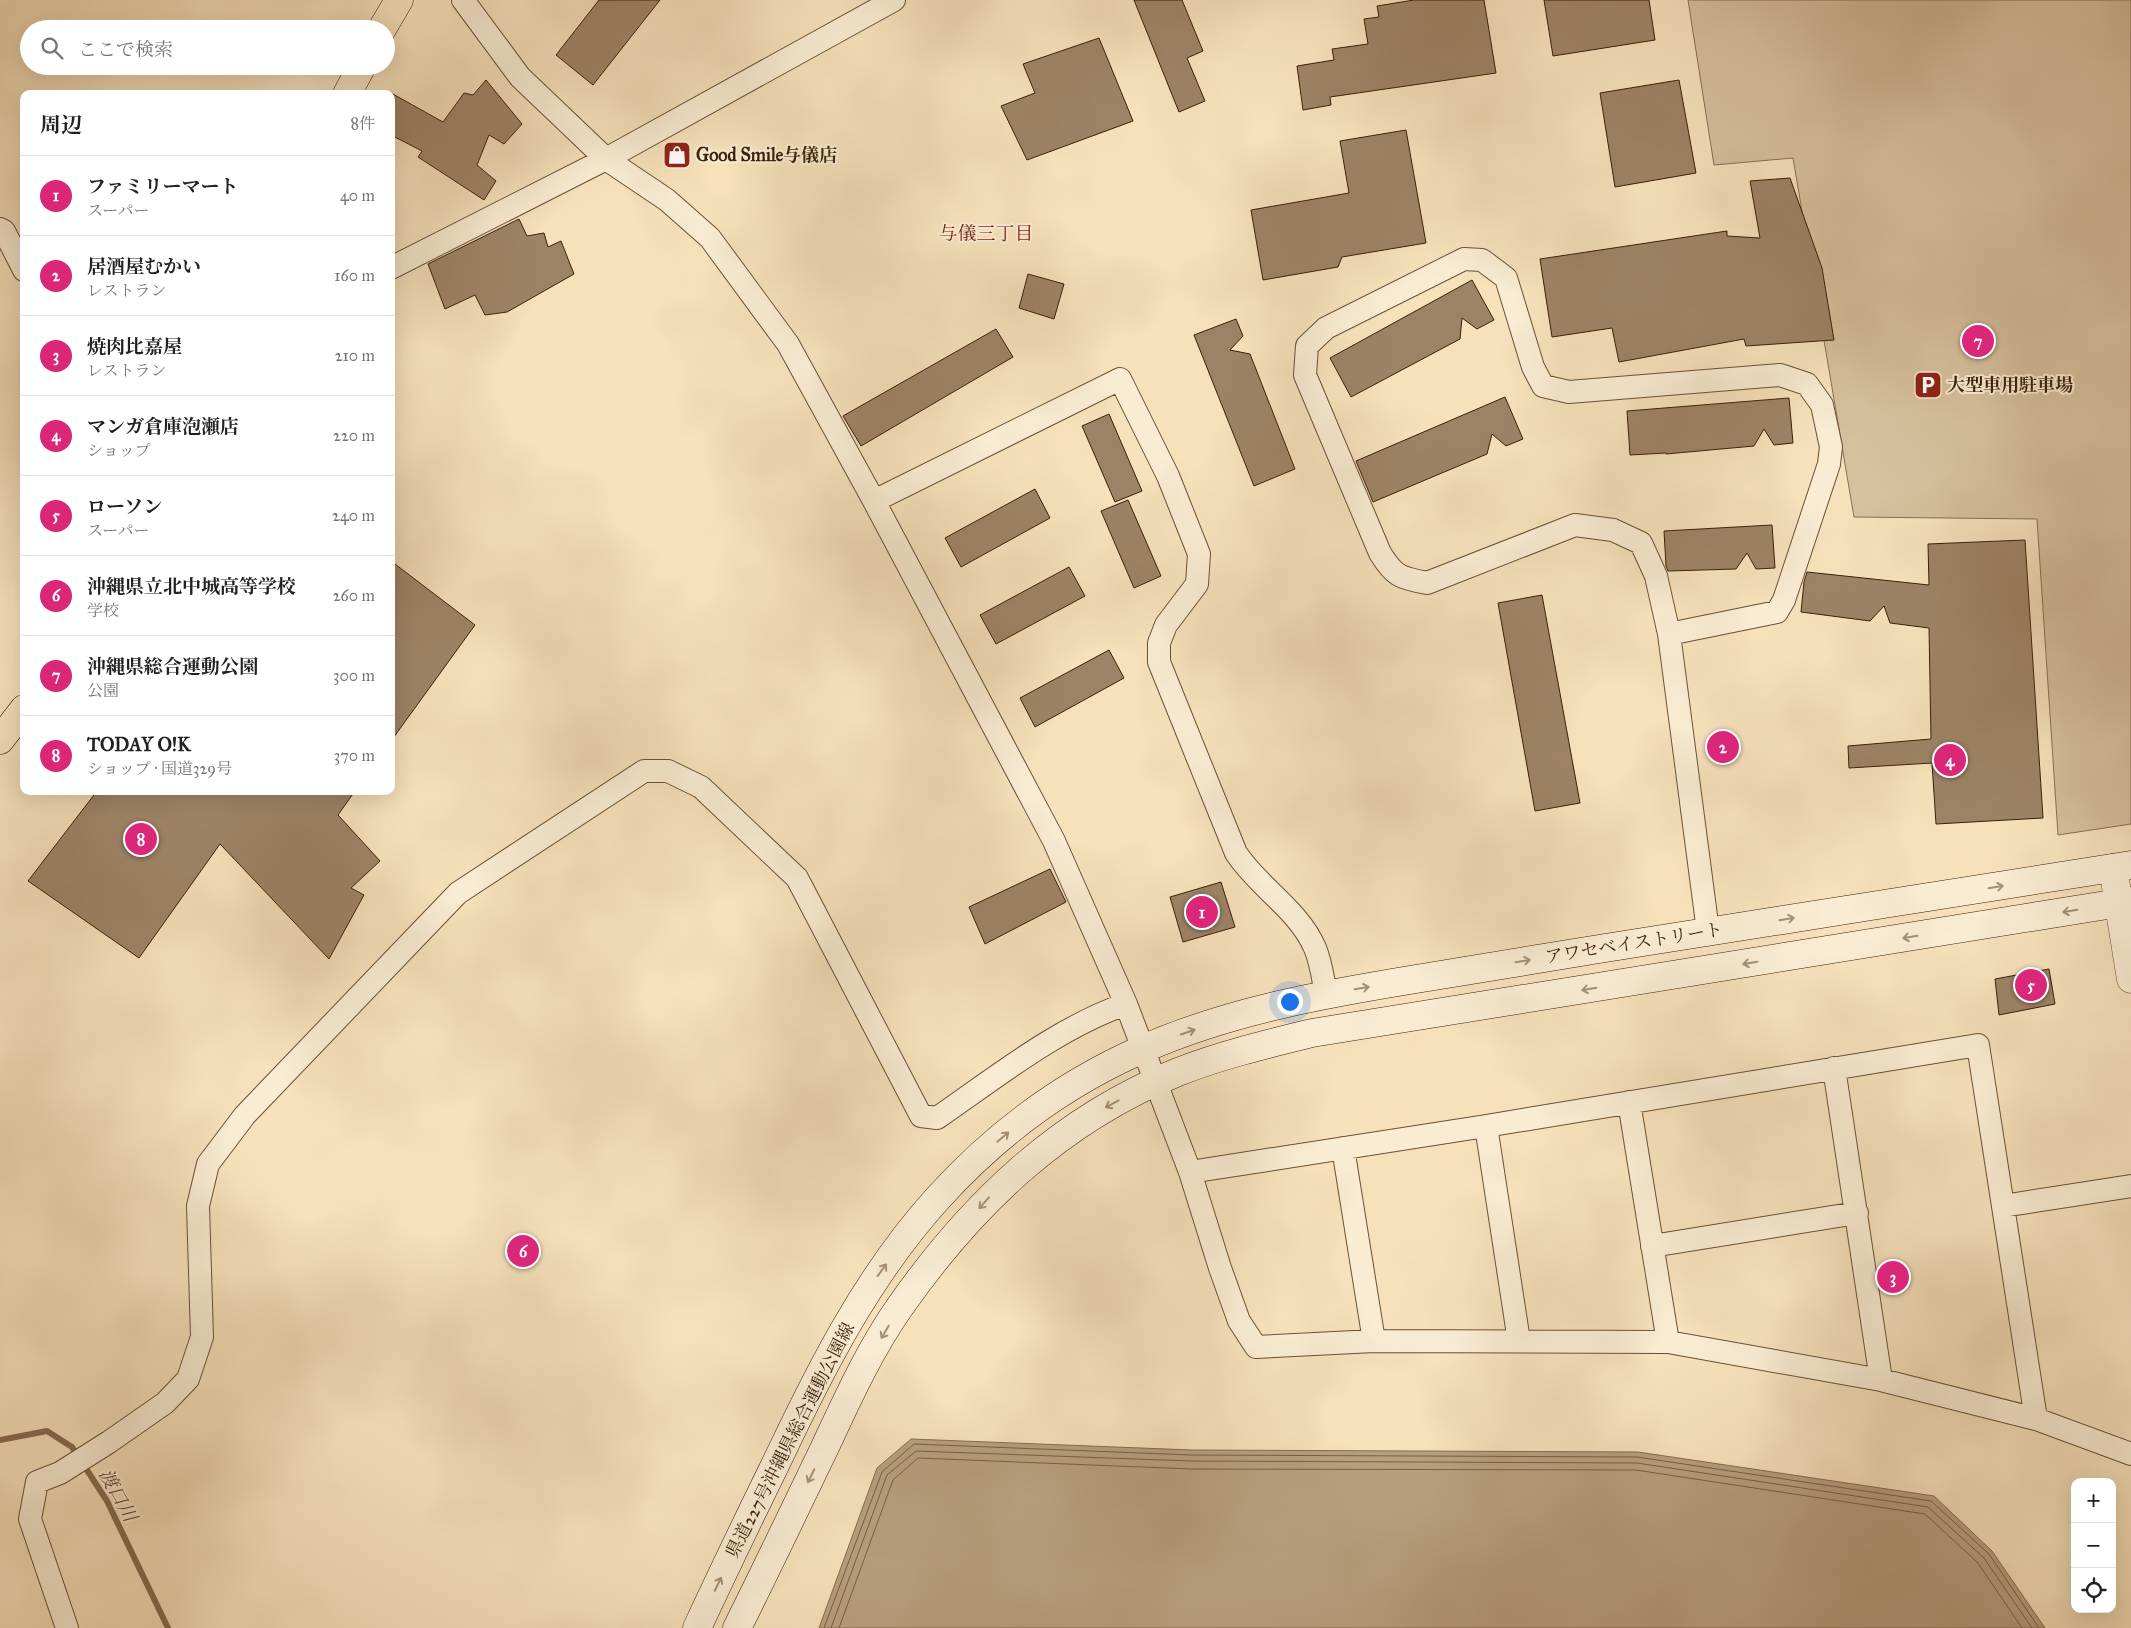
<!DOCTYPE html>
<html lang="ja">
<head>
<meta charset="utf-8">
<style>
  body { margin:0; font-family:"IM FELL Great Primer","Noto Serif JP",serif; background:#f2f2f2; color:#202124 }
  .controls { position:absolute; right:15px; bottom:15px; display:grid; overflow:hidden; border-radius:10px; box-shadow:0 5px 20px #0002 }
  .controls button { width:45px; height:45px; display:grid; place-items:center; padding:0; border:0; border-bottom:1px solid #e0e0e0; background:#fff; color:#202124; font:25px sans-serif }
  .you { position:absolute; left:1289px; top:1001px; width:18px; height:18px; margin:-12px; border:4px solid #fff; border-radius:50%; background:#1a73e8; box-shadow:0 0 0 8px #1a73e833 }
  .badge { display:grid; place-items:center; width:32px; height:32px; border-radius:50%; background:#db2777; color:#fff; font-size:16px; font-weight:700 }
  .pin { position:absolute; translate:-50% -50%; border:2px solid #fff; box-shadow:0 1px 5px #0006 }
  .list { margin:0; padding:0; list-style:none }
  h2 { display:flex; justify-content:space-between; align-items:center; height:65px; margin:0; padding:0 20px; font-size:21px }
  h2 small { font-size:16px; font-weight:400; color:#757577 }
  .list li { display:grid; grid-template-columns:32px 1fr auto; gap:15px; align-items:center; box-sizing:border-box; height:80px; padding:0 20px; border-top:1px solid #e0e0e0 }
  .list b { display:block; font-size:19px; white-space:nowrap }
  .list p { margin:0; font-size:16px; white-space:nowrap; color:#757577 }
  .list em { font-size:16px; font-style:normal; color:#757577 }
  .icon { flex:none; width:28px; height:28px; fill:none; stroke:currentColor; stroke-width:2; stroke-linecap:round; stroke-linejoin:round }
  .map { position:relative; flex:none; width:2131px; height:1628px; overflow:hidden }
  .search { position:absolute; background:#fff; box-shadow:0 5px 20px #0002; left:20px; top:20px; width:375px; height:55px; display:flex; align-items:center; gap:12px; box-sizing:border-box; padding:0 18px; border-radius:28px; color:#757577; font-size:19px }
  .panel { position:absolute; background:#fff; box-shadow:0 5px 20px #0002; left:20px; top:90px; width:375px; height:705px; border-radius:10px }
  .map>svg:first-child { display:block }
  .green { fill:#d6c09d; stroke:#896f53 }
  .water { fill:#b79f7e; stroke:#866b4f }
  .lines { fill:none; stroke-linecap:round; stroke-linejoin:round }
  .shore { stroke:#7a5e44; stroke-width:1 }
  .stream { stroke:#866b4f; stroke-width:6 }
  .building { fill:#9d8366; stroke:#3c1e09 }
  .minor-casing { stroke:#6a4f36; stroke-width:24 }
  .tertiary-casing { stroke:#6a4f36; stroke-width:29 }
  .secondary-casing { stroke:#3c1e09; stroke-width:29 }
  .trunk-casing { stroke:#3c1e09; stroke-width:29 }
  .minor { stroke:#f9ecd3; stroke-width:22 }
  .tertiary { stroke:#f9ecd3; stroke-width:28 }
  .secondary { stroke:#f9ecd3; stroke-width:28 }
  .trunk { stroke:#f6e1bb; stroke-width:28 }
  .oneway { stroke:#a48f78 }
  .labels { text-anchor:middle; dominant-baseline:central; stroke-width:4; stroke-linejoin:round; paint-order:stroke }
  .poi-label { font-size:18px; font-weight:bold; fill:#3c1e09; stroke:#f9ecd3; text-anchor:start }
  .street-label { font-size:18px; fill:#3c1e09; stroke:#f9ecd3 }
  .neighbourhood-label { font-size:19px; fill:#7a1f14; stroke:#f9ecd3 }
  .water-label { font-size:19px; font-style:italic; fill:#674b32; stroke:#f9ecd3 }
</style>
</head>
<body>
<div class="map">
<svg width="2131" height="1628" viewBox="0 0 2131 1628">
  <rect width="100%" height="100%" fill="#f6e1bb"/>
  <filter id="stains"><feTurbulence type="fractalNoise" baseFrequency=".004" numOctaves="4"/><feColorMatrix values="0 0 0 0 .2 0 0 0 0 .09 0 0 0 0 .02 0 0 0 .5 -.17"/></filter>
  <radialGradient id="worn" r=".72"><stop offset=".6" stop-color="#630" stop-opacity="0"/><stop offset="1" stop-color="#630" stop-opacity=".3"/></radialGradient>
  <path class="green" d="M1688,0H2131V824L2058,835L2037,519L1854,517L1793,158L1714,165Z"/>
  <path class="water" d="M911,1439L1192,1450L1638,1452L1934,1496L1992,1551L2045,1628H819L877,1468Z"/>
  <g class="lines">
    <path class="shore" d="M824,1628L882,1472L914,1444L1191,1455L1637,1457L1931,1501L1989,1554L2039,1628
      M831,1628L887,1475L916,1451L1191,1461L1637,1463L1928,1507L1984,1558L2032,1628
      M839,1628L893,1480L918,1458L1191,1469L1636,1470L1925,1514L1978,1563L2022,1628"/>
    <path class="stream" d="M0,1440L47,1431L72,1447L107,1501L168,1628"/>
  </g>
  <path class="building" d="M599,0H660L593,85L556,55Z
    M1134,0H1182L1203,51L1187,58L1205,101L1179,112Z
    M1414,0H1484L1496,73L1330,97L1331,105L1303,110L1297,66L1334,60L1332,49L1368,44L1364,19L1379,17L1377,6Z
    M1544,0H1649L1655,40L1553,56Z
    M1099,38L1133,121L1027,160L1001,106L1035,93L1023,64Z
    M486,80L522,124L504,144L489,135L477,165L496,181L484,200L418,157L422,151L391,135V93L443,122L464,93L473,95Z
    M1679,80L1696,173L1615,187L1600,93Z
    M1406,130L1426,243L1342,257L1338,267L1263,280L1251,210L1349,193L1340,141Z
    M1790,178L1822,268L1834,340L1746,346L1744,339L1619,362L1612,328L1552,337L1540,259L1727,231V236L1760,238L1750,181Z
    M519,219L527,236L544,233L548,247L561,241L574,274L507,312L485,315L475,295L445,309L428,264Z
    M1028,274L1064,284L1054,319L1019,308Z
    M1472,280L1494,320L1477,329L1462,318L1460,339L1351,397L1330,358Z
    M1236,319L1243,336L1230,350L1250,354L1295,469L1254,486L1194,335Z
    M996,329L1013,357L861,446L843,416Z
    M1505,397L1523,439L1506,446L1492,434L1487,454L1373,502L1356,461Z
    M1789,398L1793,443L1774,445L1764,429L1754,446L1666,454V453L1630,455L1627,411Z
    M1109,414L1142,491L1115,502L1082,426Z
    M1035,489L1050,518L961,567L945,538Z
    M1128,500L1161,576L1134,588L1101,511Z
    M1772,525L1775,568L1756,569L1747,553L1736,569L1668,571L1666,566L1664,531Z
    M2025,540L2043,818L1936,824L1932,763L1849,768L1848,746L1931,739L1929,628L1890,623L1884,606L1870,621L1801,612L1804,582L1807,572L1929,585L1928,544Z
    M391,561L475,625L391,741Z
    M1069,567L1085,596L996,644L980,615Z
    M1542,595L1580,803L1535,811L1498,603Z
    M1109,650L1124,678L1035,727L1020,698Z
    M97,791H355L338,815L380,861L351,888L364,895L329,959L220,844L139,958L28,881Z
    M1050,869L1066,902L985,944L969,907Z
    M1221,882L1235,927L1183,942L1170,897Z
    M2049,969L2055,1004L1999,1015L1995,979Z"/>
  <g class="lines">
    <defs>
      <path id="minor" d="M463,0L520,77L606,159L667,200L710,238L788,344L874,501L1054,841L1126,1004L1190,1172L1220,1268L1239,1321L1256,1347L1374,1341L1668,1342L1881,1380L2036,1419L2131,1454
        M0,229L4,231L24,270
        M391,268L606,159L894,0
        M874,501L1120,379L1168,476L1199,554L1197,584L1166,625L1159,643V662L1236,853C1259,888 1298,909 1315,948C1321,962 1323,979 1326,994
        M1669,634L1777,612L1784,600L1829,464L1831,447L1822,405L1807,384L1780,375L1569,392L1543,386L1533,367L1506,278L1482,260L1464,259L1326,328L1307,346L1305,375L1380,553C1394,576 1400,578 1427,583L1575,525L1613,530L1641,543L1656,576L1669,634L1708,931
        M1834,1068L1881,1380
        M1629,1102L1668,1342
        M1486,1126L1519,1341
        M1343,1148L1374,1341
        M1190,1172L1486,1126L1978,1045L2036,1419
        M2003,1206L2131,1186
        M1652,1246L1857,1213
        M67,1628L30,1519L37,1482L60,1473L109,1442L165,1403L188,1379L202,1337L198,1206L208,1164L245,1115L458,893L644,771H668L701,787L797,878L921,1116L937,1118C995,1078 1059,1027 1126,1004"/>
      <path id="tertiary" d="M2113,868L2131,979"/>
      <path id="secondary" d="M697,1628C723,1572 750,1516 777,1461C821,1368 868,1275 938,1198C995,1135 1065,1083 1143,1049C1229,1011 1324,994 1416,979C1477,969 1538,959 1599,949C1776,920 1954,894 2131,865
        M737,1628C767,1568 796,1507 825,1447C847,1400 869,1351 899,1308C971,1205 1059,1120 1178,1072C1221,1055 1267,1044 1312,1033L2131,901"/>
      <path id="trunk" d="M382,29L399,0
        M347,94L362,66
        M0,740L24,709"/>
    </defs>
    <use href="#minor" class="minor-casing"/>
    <use href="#tertiary" class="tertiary-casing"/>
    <use href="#secondary" class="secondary-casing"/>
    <use href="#trunk" class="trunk-casing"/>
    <use href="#minor" class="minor"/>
    <use href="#tertiary" class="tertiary"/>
    <use href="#secondary" class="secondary"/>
    <use href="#trunk" class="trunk"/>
  </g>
  <defs><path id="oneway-shaft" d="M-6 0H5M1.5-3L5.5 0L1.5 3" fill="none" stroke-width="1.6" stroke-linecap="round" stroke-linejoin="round" transform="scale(1.25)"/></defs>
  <g class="oneway">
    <use href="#oneway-shaft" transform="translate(1996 887) rotate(-9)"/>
    <use href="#oneway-shaft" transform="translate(2070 911) rotate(171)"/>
    <use href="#oneway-shaft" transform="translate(1787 919) rotate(-9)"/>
    <use href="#oneway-shaft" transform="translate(1910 937) rotate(171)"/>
    <use href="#oneway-shaft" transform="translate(1523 961) rotate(-9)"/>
    <use href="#oneway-shaft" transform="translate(1750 963) rotate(171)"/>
    <use href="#oneway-shaft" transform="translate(1362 988) rotate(-9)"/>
    <use href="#oneway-shaft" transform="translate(1589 989) rotate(171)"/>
    <use href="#oneway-shaft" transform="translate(1188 1032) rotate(-19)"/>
    <use href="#oneway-shaft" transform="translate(1112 1104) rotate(151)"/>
    <use href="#oneway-shaft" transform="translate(1003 1137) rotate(-40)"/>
    <use href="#oneway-shaft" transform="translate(984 1203) rotate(132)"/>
    <use href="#oneway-shaft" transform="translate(882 1270) rotate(-54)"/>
    <use href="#oneway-shaft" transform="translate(885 1332) rotate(120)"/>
    <use href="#oneway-shaft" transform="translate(811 1476) rotate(116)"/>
    <use href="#oneway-shaft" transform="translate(718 1584) rotate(-64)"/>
  </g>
  <defs>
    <symbol id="shop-square" viewBox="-11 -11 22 22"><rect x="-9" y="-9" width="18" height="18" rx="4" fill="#8f2418" stroke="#f9ecd3"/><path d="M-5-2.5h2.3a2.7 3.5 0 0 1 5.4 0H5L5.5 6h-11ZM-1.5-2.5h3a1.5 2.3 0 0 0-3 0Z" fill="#fff"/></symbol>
    <symbol id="parking-square" viewBox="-11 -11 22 22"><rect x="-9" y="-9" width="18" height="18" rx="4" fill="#8f2418" stroke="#f9ecd3"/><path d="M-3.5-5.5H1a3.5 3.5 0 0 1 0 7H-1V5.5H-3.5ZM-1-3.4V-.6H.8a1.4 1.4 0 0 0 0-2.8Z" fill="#fff"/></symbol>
  </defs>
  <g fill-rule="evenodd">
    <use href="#shop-square" x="661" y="139" width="32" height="32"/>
    <use href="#parking-square" x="1912" y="369" width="32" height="32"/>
  </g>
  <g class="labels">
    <g class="poi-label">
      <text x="696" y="155">Good Smile与儀店</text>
      <text x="1947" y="385">大型車用駐車場</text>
    </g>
    <g class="street-label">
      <text transform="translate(1634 943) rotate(-9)">アワセベイストリート</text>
      <text transform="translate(790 1440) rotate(-63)">県道227号沖縄県総合運動公園線</text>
    </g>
    <g class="neighbourhood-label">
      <text x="986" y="233">与儀三丁目</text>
    </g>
    <g class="water-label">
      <text transform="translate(118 1495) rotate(61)">渡口川</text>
    </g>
  </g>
  <rect width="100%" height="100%" filter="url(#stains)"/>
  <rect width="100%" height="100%" fill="url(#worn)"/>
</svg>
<div class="controls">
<button>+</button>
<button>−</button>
<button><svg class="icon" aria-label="locate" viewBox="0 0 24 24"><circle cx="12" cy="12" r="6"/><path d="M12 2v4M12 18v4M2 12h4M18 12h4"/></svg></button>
</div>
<div class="you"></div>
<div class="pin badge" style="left:1202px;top:912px">1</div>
<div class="pin badge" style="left:1723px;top:747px">2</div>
<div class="pin badge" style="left:1893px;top:1277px">3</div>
<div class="pin badge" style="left:1950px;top:760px">4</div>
<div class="pin badge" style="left:2031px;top:985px">5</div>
<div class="pin badge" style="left:523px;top:1251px">6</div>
<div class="pin badge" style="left:1978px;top:341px">7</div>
<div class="pin badge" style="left:141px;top:839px">8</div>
<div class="search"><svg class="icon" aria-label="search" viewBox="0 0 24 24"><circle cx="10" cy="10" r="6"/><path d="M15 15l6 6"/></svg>ここで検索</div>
<section class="panel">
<h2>周辺<small>8件</small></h2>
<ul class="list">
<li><span class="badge">1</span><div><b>ファミリーマート</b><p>スーパー</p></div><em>40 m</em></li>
<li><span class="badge">2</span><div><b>居酒屋むかい</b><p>レストラン</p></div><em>160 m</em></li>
<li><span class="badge">3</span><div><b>焼肉比嘉屋</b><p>レストラン</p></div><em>210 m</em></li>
<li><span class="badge">4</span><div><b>マンガ倉庫泡瀬店</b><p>ショップ</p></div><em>220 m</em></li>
<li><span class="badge">5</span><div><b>ローソン</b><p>スーパー</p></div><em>240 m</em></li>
<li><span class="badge">6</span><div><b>沖縄県立北中城高等学校</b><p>学校</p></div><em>260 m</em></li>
<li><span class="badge">7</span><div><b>沖縄県総合運動公園</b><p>公園</p></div><em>300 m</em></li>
<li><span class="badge">8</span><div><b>TODAY O!K</b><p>ショップ · 国道329号</p></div><em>370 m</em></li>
</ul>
</section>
</div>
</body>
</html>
